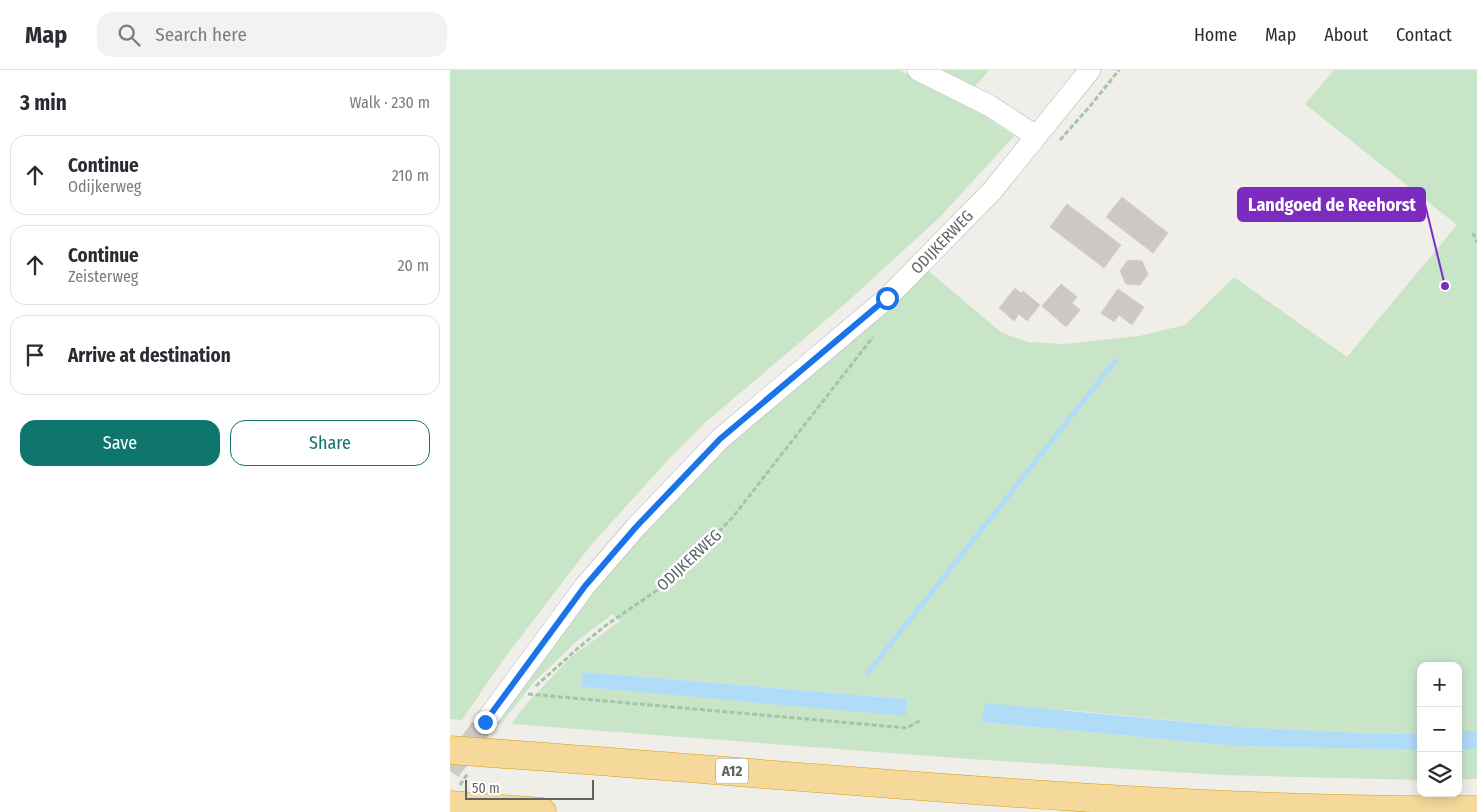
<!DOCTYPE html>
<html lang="en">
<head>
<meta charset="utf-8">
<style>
  body { margin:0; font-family:"Fira Sans Condensed",sans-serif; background:#f2f2f3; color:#2b2b33 }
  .controls { position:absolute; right:15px; bottom:15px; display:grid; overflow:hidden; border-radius:10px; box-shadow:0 2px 12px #0003 }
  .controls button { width:45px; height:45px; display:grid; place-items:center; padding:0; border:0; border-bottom:1px solid #e1e1e2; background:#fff; color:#2b2b33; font:25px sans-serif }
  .scale { position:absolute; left:15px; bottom:12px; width:129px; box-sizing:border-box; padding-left:5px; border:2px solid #5f6367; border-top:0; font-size:14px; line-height:18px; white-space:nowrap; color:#5f6367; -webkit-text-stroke:4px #fff; paint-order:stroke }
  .stop { position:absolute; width:15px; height:15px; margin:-11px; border:4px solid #1a73e8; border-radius:50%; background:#fff }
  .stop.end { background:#1a73e8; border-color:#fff; box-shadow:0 1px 5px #0008 }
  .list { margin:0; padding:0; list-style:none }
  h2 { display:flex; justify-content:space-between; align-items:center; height:65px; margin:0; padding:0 20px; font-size:21px }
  h2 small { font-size:16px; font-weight:400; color:#7c7c81 }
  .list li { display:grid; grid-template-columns:32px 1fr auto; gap:15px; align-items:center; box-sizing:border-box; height:80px; margin:0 10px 10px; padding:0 10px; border:1px solid #e1e1e2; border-radius:15px }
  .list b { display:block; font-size:19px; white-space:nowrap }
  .list p { margin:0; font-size:16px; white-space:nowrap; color:#7c7c81 }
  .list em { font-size:16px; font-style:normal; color:#7c7c81 }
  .actions { display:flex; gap:10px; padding:15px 20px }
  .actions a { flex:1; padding:11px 0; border:1px solid #0f766e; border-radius:15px; text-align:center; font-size:18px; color:#0f766e }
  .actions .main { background:#0f766e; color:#fff }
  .icon { flex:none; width:28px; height:28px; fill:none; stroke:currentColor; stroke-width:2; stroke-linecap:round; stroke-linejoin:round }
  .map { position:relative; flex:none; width:1027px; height:742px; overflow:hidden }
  header { display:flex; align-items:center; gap:30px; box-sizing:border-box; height:70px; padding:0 25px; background:#fff; border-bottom:1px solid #e1e1e2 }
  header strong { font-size:24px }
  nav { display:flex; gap:28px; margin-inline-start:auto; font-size:18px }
  .search { width:350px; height:45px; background:#f2f2f3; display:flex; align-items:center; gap:12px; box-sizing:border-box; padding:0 18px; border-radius:15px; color:#7c7c81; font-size:19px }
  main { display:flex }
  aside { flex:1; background:#fff }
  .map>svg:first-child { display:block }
  .green { fill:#c9e5c7; fill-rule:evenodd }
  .water { fill:#b0dcf8 }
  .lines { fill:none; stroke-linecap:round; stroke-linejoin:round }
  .stream { stroke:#b0dcf8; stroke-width:5 }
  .building { fill:#ccc9c4; stroke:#d4cfc7 }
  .minor-tunnel { stroke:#cccbc8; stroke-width:21; stroke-dasharray:21 11; stroke-linecap:butt }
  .minor-casing { stroke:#b5b8bb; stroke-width:22 }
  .highway-casing { stroke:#e39915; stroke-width:29 }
  .path { stroke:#a0c5a9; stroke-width:3; stroke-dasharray:5 2.5; stroke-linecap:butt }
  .minor { stroke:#fff; stroke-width:21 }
  .highway { stroke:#f4d99b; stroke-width:28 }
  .highway-bridge-casing { stroke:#e39915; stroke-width:29; stroke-linecap:butt }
  .highway-bridge { stroke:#f4d99b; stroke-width:28 }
  .route { stroke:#1a73e8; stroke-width:6 }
  .labels { text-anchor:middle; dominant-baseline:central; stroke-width:5; stroke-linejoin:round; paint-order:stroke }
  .shield { fill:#fff; stroke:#8f9295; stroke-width:1 }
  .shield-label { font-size:15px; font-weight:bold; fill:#5f6367 }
  .street-label { font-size:16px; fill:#5f6367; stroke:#fff }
  .leader { fill:none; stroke:#7b2cbf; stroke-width:2 }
  .callout-dot { fill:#7b2cbf; stroke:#fff; stroke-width:2 }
  .callout { fill:#7b2cbf; stroke:#7b2cbf; stroke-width:2 }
  .callout-label { font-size:18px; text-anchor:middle; font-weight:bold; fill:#fff }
</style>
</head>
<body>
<header>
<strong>Map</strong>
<div class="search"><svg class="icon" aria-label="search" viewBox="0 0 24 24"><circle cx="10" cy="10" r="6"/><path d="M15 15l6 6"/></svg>Search here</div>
<nav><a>Home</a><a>Map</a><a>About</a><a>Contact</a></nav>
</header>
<main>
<aside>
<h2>3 min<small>Walk · 230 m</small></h2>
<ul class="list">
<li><svg class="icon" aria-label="ahead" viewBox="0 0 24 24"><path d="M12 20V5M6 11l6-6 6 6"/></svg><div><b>Continue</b><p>Odijkerweg</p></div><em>210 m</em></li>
<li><svg class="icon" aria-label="ahead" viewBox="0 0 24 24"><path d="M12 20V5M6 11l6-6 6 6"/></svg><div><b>Continue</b><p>Zeisterweg</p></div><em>20 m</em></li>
<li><svg class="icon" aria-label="arrive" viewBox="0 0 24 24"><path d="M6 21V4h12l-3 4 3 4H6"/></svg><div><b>Arrive at destination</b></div></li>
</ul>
<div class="actions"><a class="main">Save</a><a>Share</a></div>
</aside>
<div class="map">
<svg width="1027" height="742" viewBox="0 0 1027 742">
  <rect width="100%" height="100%" fill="#f0eee8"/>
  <path class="green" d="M0,0H449L515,33L564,66L490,147L395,234L257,351L218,390L141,475L53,590L12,650L0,649Z
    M488,0H539L524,18Z
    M884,0H1027V661H1008V596H971V663L932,664L791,657L617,640L531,652L785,676L971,680V710L771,705L519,689L61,654L79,631L121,587L170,551L163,544L127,571L84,612L51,654L45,653L140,523L213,436L299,354L475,198L552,263L578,272L614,274L689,266L735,255L784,207L897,287L1007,155L855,34ZM133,602L457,629L456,645L131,617Z
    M1008,679H1027V709H1008Z"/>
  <path class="water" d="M133,602L457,629L456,646L131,617Z
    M535,633L791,657L932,664L971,663V680L785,676L531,652Z
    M1008,661H1027V679H1008Z"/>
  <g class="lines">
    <path class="stream" d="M417,604L665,291"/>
  </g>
  <path class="building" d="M672,127L718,163L703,183L656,147Z
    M617,134L671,175L654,198L600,157Z
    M678,190L692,191L698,204L690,215L676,214L670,201Z
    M611,214L627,227L622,233L630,240L616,257L592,236Z
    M565,218L571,223L573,221L590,235L577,251L569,244L564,251L549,238Z
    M668,219L694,237L682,255L669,245L664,252L651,243Z"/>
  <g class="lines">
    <path class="minor-tunnel" d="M0,701L35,652"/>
    <defs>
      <path id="minor" d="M468,0L540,36L586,66
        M35,652L135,516L186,457L270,369L437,228L542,121L640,0"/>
      <path id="highway" d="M54,684C378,707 702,742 1027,740
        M0,735L92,742"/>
    </defs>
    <use href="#minor" class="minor-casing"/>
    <use href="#highway" class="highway-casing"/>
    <path class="path" d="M610,70L641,35L669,0
      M1023,163L1027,172
      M86,616L127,579L155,556L219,512L282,448L423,267
      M78,624L457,658L471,650
      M10,715L18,703"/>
    <use href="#minor" class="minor"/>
    <use href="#highway" class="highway"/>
    <defs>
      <path id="highway-bridge" d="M0,680L54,684"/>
    </defs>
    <use href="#highway-bridge" class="highway-bridge-casing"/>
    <use href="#highway-bridge" class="highway-bridge"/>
  </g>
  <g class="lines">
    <path class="route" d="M35,652L135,516L186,457L270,369L437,228"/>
  </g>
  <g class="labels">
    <rect class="shield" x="266" y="688.5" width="32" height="25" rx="4"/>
    <g class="shield-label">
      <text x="282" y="701">A12</text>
    </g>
    <g class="street-label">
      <text transform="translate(492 172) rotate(-46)">ODIJKERWEG</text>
      <text transform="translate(239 490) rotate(-43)">ODIJKERWEG</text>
    </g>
  </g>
  <path class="leader" d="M995 216L975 134"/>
  <circle class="callout-dot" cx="995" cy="216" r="5"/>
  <rect class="callout" x="788" y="118" width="187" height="33" rx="5"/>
  <g class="callout-label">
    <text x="882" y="141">Landgoed de Reehorst</text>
  </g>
</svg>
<div class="controls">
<button>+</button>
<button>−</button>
<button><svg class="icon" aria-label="layers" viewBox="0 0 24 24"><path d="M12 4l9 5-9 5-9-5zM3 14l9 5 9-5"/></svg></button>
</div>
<div class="scale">50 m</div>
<div class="stop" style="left:437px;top:228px"></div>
<div class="stop end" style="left:35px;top:652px"></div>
</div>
</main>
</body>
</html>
